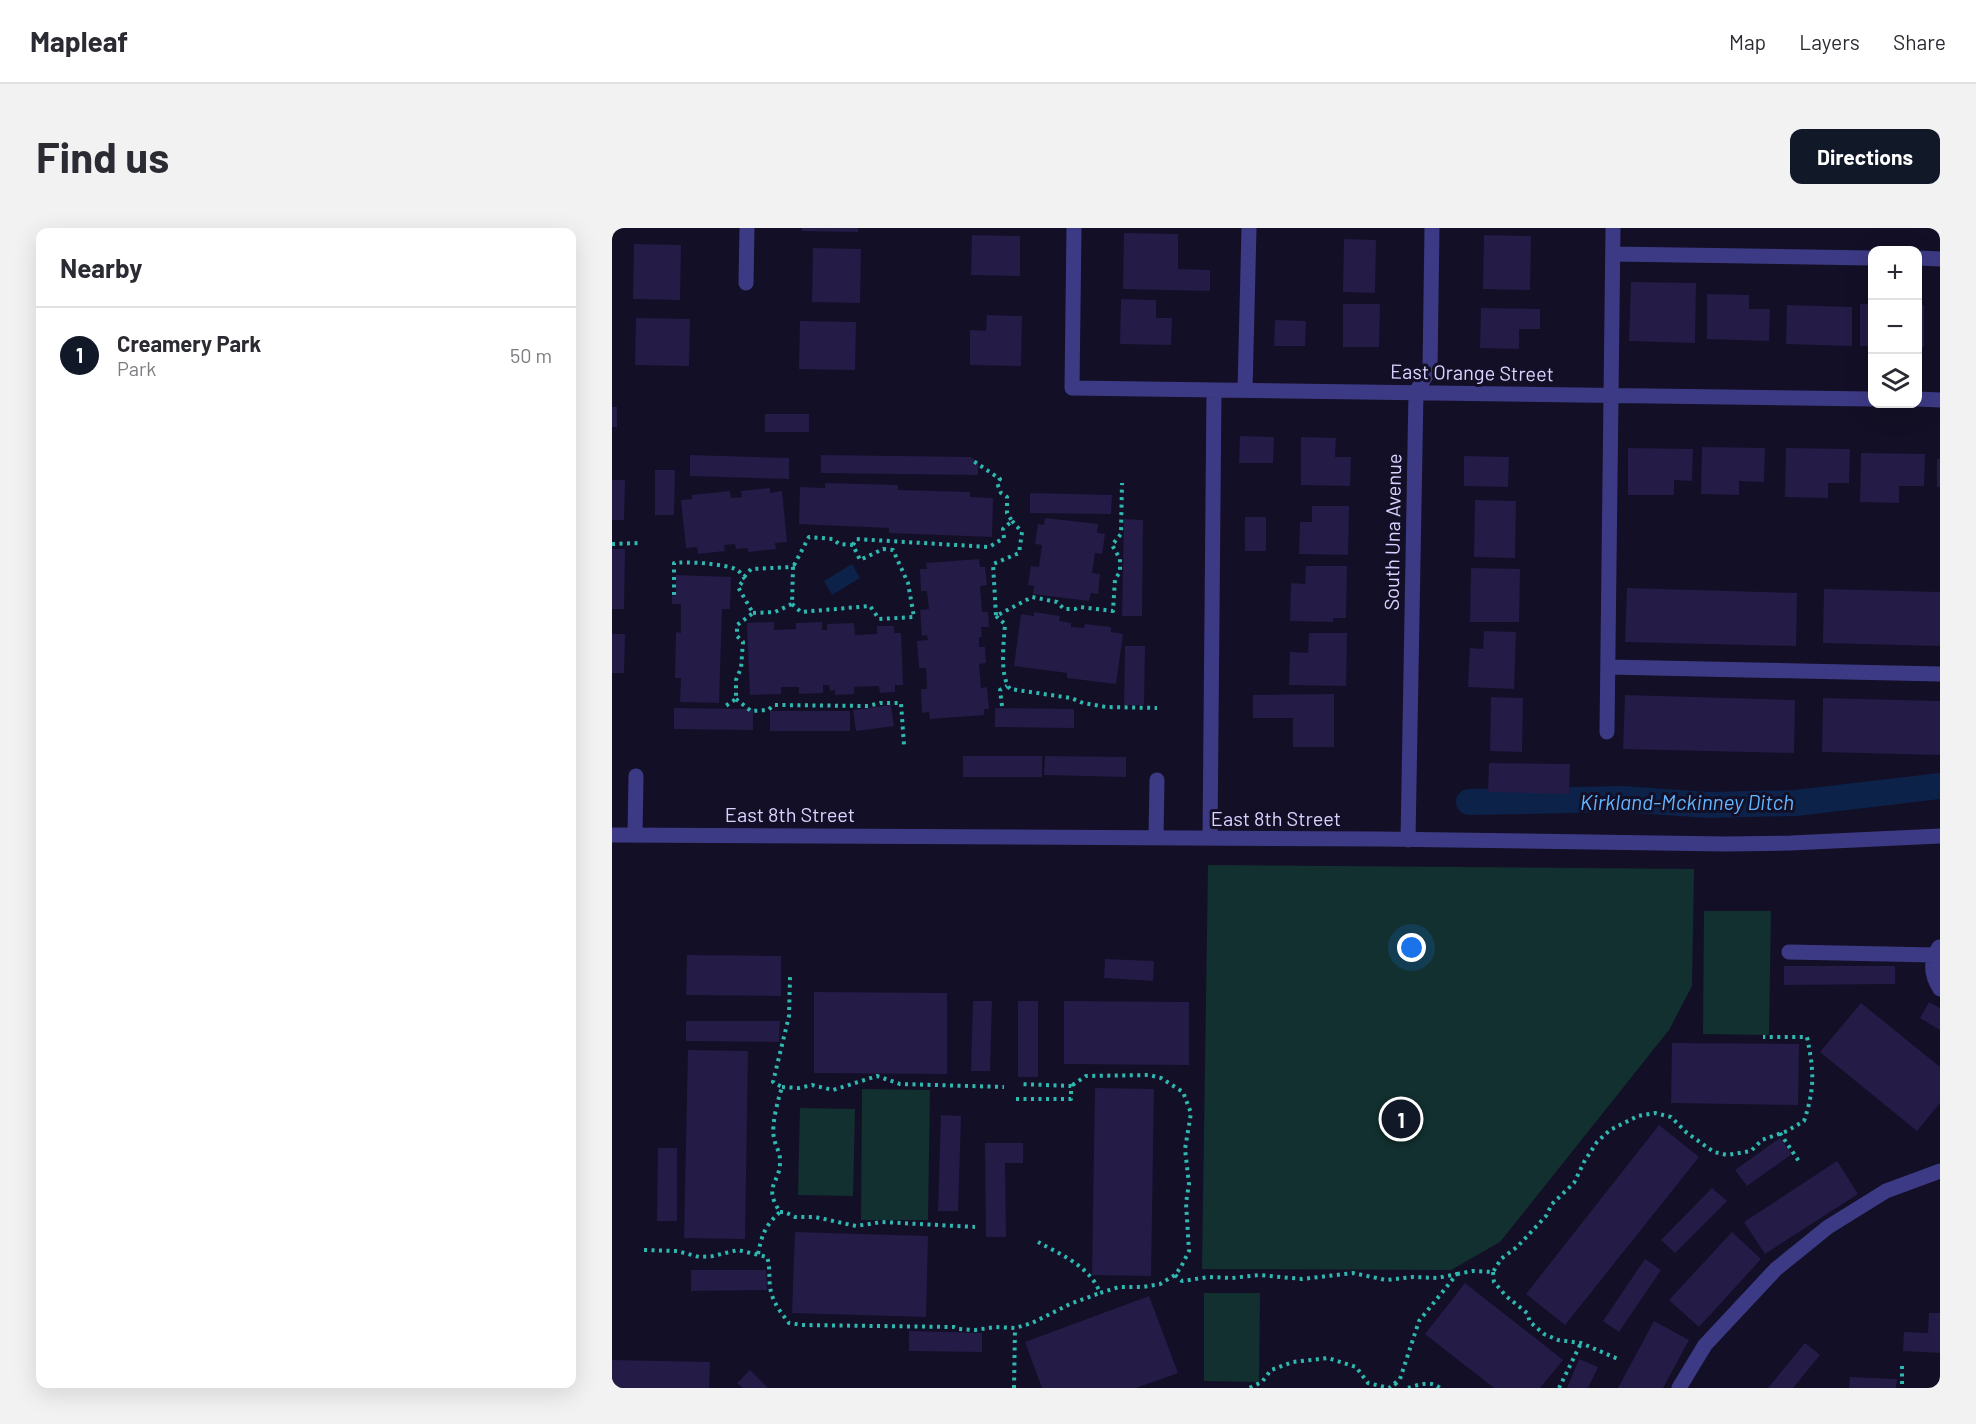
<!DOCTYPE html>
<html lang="en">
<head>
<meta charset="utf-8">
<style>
  body { margin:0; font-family:Barlow,sans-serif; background:#f2f2f3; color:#2b2b33 }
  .controls { position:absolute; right:18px; top:18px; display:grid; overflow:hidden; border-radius:12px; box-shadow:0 6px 24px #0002 }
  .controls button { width:54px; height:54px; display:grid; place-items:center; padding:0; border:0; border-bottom:2px solid #e1e1e2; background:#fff; color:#2b2b33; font:30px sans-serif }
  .you { position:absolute; left:800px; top:720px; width:21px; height:21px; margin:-15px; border:4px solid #fff; border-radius:50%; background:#1a73e8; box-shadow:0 0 0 9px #1a73e833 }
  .badge { display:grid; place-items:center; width:39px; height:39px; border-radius:50%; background:#111827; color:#fff; font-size:20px; font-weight:700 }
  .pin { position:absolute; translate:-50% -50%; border:3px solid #fff; box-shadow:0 2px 6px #0006 }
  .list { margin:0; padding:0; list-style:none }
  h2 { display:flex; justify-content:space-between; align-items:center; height:78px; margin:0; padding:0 24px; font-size:26px }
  h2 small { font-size:20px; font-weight:400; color:#7c7c81 }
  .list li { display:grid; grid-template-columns:39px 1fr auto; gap:18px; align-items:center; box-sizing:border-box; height:96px; padding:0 24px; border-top:2px solid #e1e1e2 }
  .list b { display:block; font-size:22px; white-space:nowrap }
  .list p { margin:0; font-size:20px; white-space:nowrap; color:#7c7c81 }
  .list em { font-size:20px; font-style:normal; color:#7c7c81 }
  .icon { flex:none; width:33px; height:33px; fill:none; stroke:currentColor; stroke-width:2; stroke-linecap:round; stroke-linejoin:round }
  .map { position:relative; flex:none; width:1328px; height:1160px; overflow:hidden; border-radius:12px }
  header { display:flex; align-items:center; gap:36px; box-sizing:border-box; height:84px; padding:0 30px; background:#fff; border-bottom:2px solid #e1e1e2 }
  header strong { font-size:28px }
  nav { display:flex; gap:33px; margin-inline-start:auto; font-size:21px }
  .intro { display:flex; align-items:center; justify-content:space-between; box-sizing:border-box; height:144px; padding:0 36px }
  h1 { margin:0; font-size:42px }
  .button { padding:15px 27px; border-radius:12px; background:#111827; color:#fff; font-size:21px; font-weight:700 }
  main { display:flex; gap:36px; padding:0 36px }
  aside { flex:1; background:#fff; border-radius:12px; box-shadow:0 6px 24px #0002 }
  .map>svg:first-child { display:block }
  .green { fill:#12302f }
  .water { fill:#0c2248 }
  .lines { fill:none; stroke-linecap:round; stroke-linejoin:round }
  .canal { stroke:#0c2248; stroke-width:26 }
  .building { fill:#241b47 }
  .path { stroke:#2fb8b0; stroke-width:4; stroke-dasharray:3 4.5; stroke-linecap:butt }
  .minor { stroke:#3d3a85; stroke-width:15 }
  .labels { text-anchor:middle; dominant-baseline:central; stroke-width:6; stroke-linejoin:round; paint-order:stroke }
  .street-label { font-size:20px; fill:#d9d4ff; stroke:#130f26 }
  .water-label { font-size:21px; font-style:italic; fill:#62b6ff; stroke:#130f26 }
</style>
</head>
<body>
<header>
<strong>Mapleaf</strong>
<nav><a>Map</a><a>Layers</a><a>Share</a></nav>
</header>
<div class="intro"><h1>Find us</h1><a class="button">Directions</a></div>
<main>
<aside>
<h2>Nearby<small></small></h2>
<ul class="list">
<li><span class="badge">1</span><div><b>Creamery Park</b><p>Park</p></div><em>50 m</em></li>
</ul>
</aside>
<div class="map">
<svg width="1328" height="1160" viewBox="0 0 1328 1160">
  <rect width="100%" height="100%" fill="#130f26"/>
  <path class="green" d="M596,637L1082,641L1080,758L1057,802L888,1014L839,1042L590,1041Z
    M1092,683H1159L1157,807L1091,806Z
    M250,861L318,862L316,992H249Z
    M188,880L243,881L241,968L186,967Z
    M592,1065H648L647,1154L592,1153Z"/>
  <path class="water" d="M240,336L248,350L220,367L212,353Z"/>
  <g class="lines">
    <path class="canal" d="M857,574L1011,571L1096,577L1184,575L1328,558"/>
  </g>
  <path class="building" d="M190,0H246V4L190,3Z
    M512,5L566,6V41L598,42V63L511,61Z
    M360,7L408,8V48L359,47Z
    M872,7L919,8L918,62L871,61Z
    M732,11L764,12L763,65L731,64Z
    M22,16L69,17L68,72L21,71Z
    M201,20L249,21L248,75L200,74Z
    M1019,54L1084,55L1083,115L1017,113Z
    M1095,66L1137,67V81H1158L1157,113L1095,111Z
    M509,71L544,72V90H560L559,117L508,116Z
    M731,76H768L767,119H731Z
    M1248,76H1260V118H1248Z
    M1175,77L1240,79V118L1174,116Z
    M1306,77H1312V119H1306Z
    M869,80L928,81V101H907V121L868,120Z
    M375,87L410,88L409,138L358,137V102L374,103Z
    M24,90L78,91L77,138L23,137Z
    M663,92L694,93L693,118H662Z
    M188,93L244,94L243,142L187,141Z
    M0,179H5V199H0Z
    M153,186H197V204H153Z
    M628,208L662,209L661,235H627Z
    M689,209L724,210L723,229H739L738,258L689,257Z
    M1090,219L1153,220L1152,254L1127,253V267L1089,266Z
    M1016,220L1081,221L1080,253L1062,252V267H1016Z
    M1174,220L1238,221L1237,255H1216V270L1173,269Z
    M1249,225L1313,226L1312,258H1287V275L1248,274Z
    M78,227L177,230V251L78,248Z
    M209,227L359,229L366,234V247L209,245Z
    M852,228L897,229L896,259L852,258Z
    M1325,231H1328V259H1325Z
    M43,242H63L62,287H43Z
    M0,252H13L12,292H0Z
    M213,255L286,257V262L358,264V269L381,270L380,309L277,305V300L187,296L188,259L213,260Z
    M158,260V265L170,263L175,314L163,315L164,321L136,324V320L124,321L123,316L112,317L113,323L86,326L85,319L74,320L69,272L80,271V267L118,263L119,270L130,269L129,263Z
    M418,265L500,267L499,286L418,285Z
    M863,272L904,273L903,330L862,329Z
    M700,278H737L736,327L687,326L688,294H700Z
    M633,289H654V323H633Z
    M433,290L486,296L485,305L493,306L490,326L483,325L480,345L488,346L486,366L479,365L477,373L421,366L422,358L416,357L419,338L427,339L430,317L423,316L426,296L432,297Z
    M512,291L531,292L530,388H510Z
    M0,321H13L12,381H0Z
    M367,331L368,339H373L375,357L368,358L370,384H376L377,399H369L370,409H367V419H373L374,435L367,436L369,460L375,459L377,481H372V487L318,491L317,484L310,485L309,461H315L314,440H307L305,413L316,412L315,407L310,408L308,382L317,381L315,363H309L308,341H315L314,335Z
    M694,338H735L734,390H721V394L678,393L679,355L693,356Z
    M859,340L908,341L907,394H858Z
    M64,347L119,349L118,381H110L107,475L68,474L69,450H63L64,404L69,405V376H60V368H64Z
    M1015,360L1185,365L1184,418L1013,414Z
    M1212,361L1328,364V418L1211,415Z
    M422,384L448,388L447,393L459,395V399L472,400L473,396L499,399V404L511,406L504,456L455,450V445L402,438L409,386L422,388Z
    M162,394V402L184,401V395L210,394V402H215V396L242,395L243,407L265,406V398H282V405H289L291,457H283V464L268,465L267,458L242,459V466L223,467V462L218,463L217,457H211V465L187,466V459H169V466L138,467L135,395Z
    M872,403L904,404L902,461L856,459L858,420L871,421Z
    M697,405H735L734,458L677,457L678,424L696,425Z
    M0,406H13L12,445H0Z
    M513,418H533L532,477H512Z
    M722,466V519H681V490H641V467Z
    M1013,467L1183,472L1182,525L1011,521Z
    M879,469L911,470L910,524L878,523Z
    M1211,470L1328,473V527L1210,524Z
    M279,477L282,498L244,503L241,482Z
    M62,480L141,481V502L62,501Z
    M383,480L462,481V500L383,499Z
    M158,483H238V503H158Z
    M351,528H430V549H351Z
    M433,528L514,529V549L432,547Z
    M877,535L958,536L957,566L876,564Z
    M75,727L169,728V768L74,767Z
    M493,731L542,733L541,753L492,750Z
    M1172,738H1283V756L1172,757Z
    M202,764L335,765V846L202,845Z
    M361,773H380L378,843H359Z
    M406,773H426V849H406Z
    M452,773L577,774V837L452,836Z
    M1317,774L1328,780V802L1308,790Z
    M1249,775L1328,839V875L1305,903L1208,824Z
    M74,793H168L167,814L74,813Z
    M1060,815L1187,816L1186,877L1059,875Z
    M76,822L136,823L133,1011L72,1010Z
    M483,860L542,861L539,1048L480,1047Z
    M329,887L349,888L346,983H326Z
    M1047,897L1087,929L953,1097L914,1066Z
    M1168,910L1180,926L1135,958L1123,942Z
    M373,915H411V935H393L394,1009H374Z
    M46,920H65V993H45Z
    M1225,933L1246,966L1153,1026L1132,994Z
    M1100,960L1115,973L1063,1025L1049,1012Z
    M183,1004L316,1008L314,1089L180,1085Z
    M1120,1004L1149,1031L1087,1099L1057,1072Z
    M1033,1031L1049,1042L1007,1104L991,1093Z
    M79,1042H154L155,1062L79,1063Z
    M853,1055L951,1132L928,1160H882L813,1106Z
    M537,1068L566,1145L524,1160H430L413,1114Z
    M1317,1085H1328V1125L1291,1123L1292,1104L1316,1105Z
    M1042,1093L1077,1112L1051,1160H1006Z
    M297,1103L370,1105V1124L297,1123Z
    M1193,1115L1208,1127L1181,1160H1156Z
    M967,1131L986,1139L976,1160H955Z
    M0,1132L98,1134L97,1160H0Z
    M138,1142L156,1160H131L125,1155Z
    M1238,1149L1285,1151L1284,1160H1237Z"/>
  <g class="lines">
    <path class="path" d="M400,293L410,304L407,325L381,336L384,388L420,369L445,374L452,381H463L468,379L501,383L503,351L508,344V331L500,317L509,306L510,255
      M0,316L26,315
      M241,317L244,311L377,319L392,310L391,301L400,293L395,285V269L389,265L385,255L388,251L360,232
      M132,349L139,341L181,339L180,376L163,384L141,385
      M62,367V335C73,333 113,336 123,341C128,343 130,347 133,351L126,359L141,385L125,397V408L131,414L129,440L124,452V471L112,479
      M180,376L189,384L258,378L267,391L302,389L296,355L281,322L271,321L248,332L241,317L227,316L221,311L197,309L181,339
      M384,388L393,396C392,413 387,447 398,461L459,470L471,475L494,479L545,480
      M124,471L139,483L156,482L162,477L256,478L268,475H289L292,517
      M390,478L388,462L395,458
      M170,859L187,860L200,857L221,862L265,848L288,856L392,859
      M404,871H459V858L407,856
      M1168,905L1188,935
      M168,984H173L183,989H203L244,998L270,994L363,999
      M426,1014C448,1026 479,1039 488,1065L507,1059H531L548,1056L563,1047L569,1039L577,1023L574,975L577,956L573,921L579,885L571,864L549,850L537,847L474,848L459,858
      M32,1022L65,1023L87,1029L101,1028L126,1022L155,1029C159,1040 156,1053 159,1064C162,1076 170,1086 177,1095L190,1097L342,1099L347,1101L363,1102L384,1099L403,1100L420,1095L458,1076L488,1065
      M146,1026C150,1006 153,998 168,984C150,956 169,956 168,932C168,924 163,917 162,910C159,897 166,872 170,859L161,854L177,788L178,749
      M881,1044L882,1054L894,1068L915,1085L918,1094L932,1106L946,1112L969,1115L1006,1131
      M845,1046L861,1043L881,1044L889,1031L905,1019L934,988L940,976L962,955L972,934L985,914L998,902L1026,888L1043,885L1059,889L1075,905L1102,924L1115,927L1139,923L1150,912L1175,903L1192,893C1203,860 1202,843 1195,809H1151
      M563,1047L570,1053L597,1049L620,1050L647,1047L690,1051L741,1045L774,1052L801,1049L825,1050L845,1046L807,1093L788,1151L777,1160L756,1155L744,1139L716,1130L681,1134L659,1142L650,1154L637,1160
      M1290,1138V1160
      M783,1155L787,1160
      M402,1160L403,1100
      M796,1160C806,1157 819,1152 828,1160
      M947,1160L969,1115"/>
    <path class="minor" d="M462,0L460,160L1260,171
      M1001,26L1260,30
      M1306,30L1328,31
      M134,55L135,0
      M633,162L637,0
      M1306,171L1328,172
      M996,439L1328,446
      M995,504L1001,0
      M0,607L768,611L1113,616L1179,615L1328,608
      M23,607L24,548
      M544,610L545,552
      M598,610L602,162
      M796,612L804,164L818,141L820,0
      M1327,719C1318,733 1319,747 1328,761
      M1177,724L1323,727
      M1067,1160L1093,1117L1164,1041L1216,999L1274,963L1328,943"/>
  </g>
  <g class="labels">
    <g class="street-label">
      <text transform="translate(860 144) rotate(1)">East Orange Street</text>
      <text transform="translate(780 304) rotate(-89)">South Una Avenue</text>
      <text x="178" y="586">East 8th Street</text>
      <text x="664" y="590">East 8th Street</text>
    </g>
    <g class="water-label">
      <text x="1075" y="573">Kirkland-Mckinney Ditch</text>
    </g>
  </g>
</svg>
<div class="controls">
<button>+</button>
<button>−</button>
<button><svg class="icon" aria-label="layers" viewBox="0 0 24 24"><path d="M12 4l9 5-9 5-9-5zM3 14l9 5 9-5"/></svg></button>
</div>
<div class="you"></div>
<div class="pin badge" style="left:789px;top:891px">1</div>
</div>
</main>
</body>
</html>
